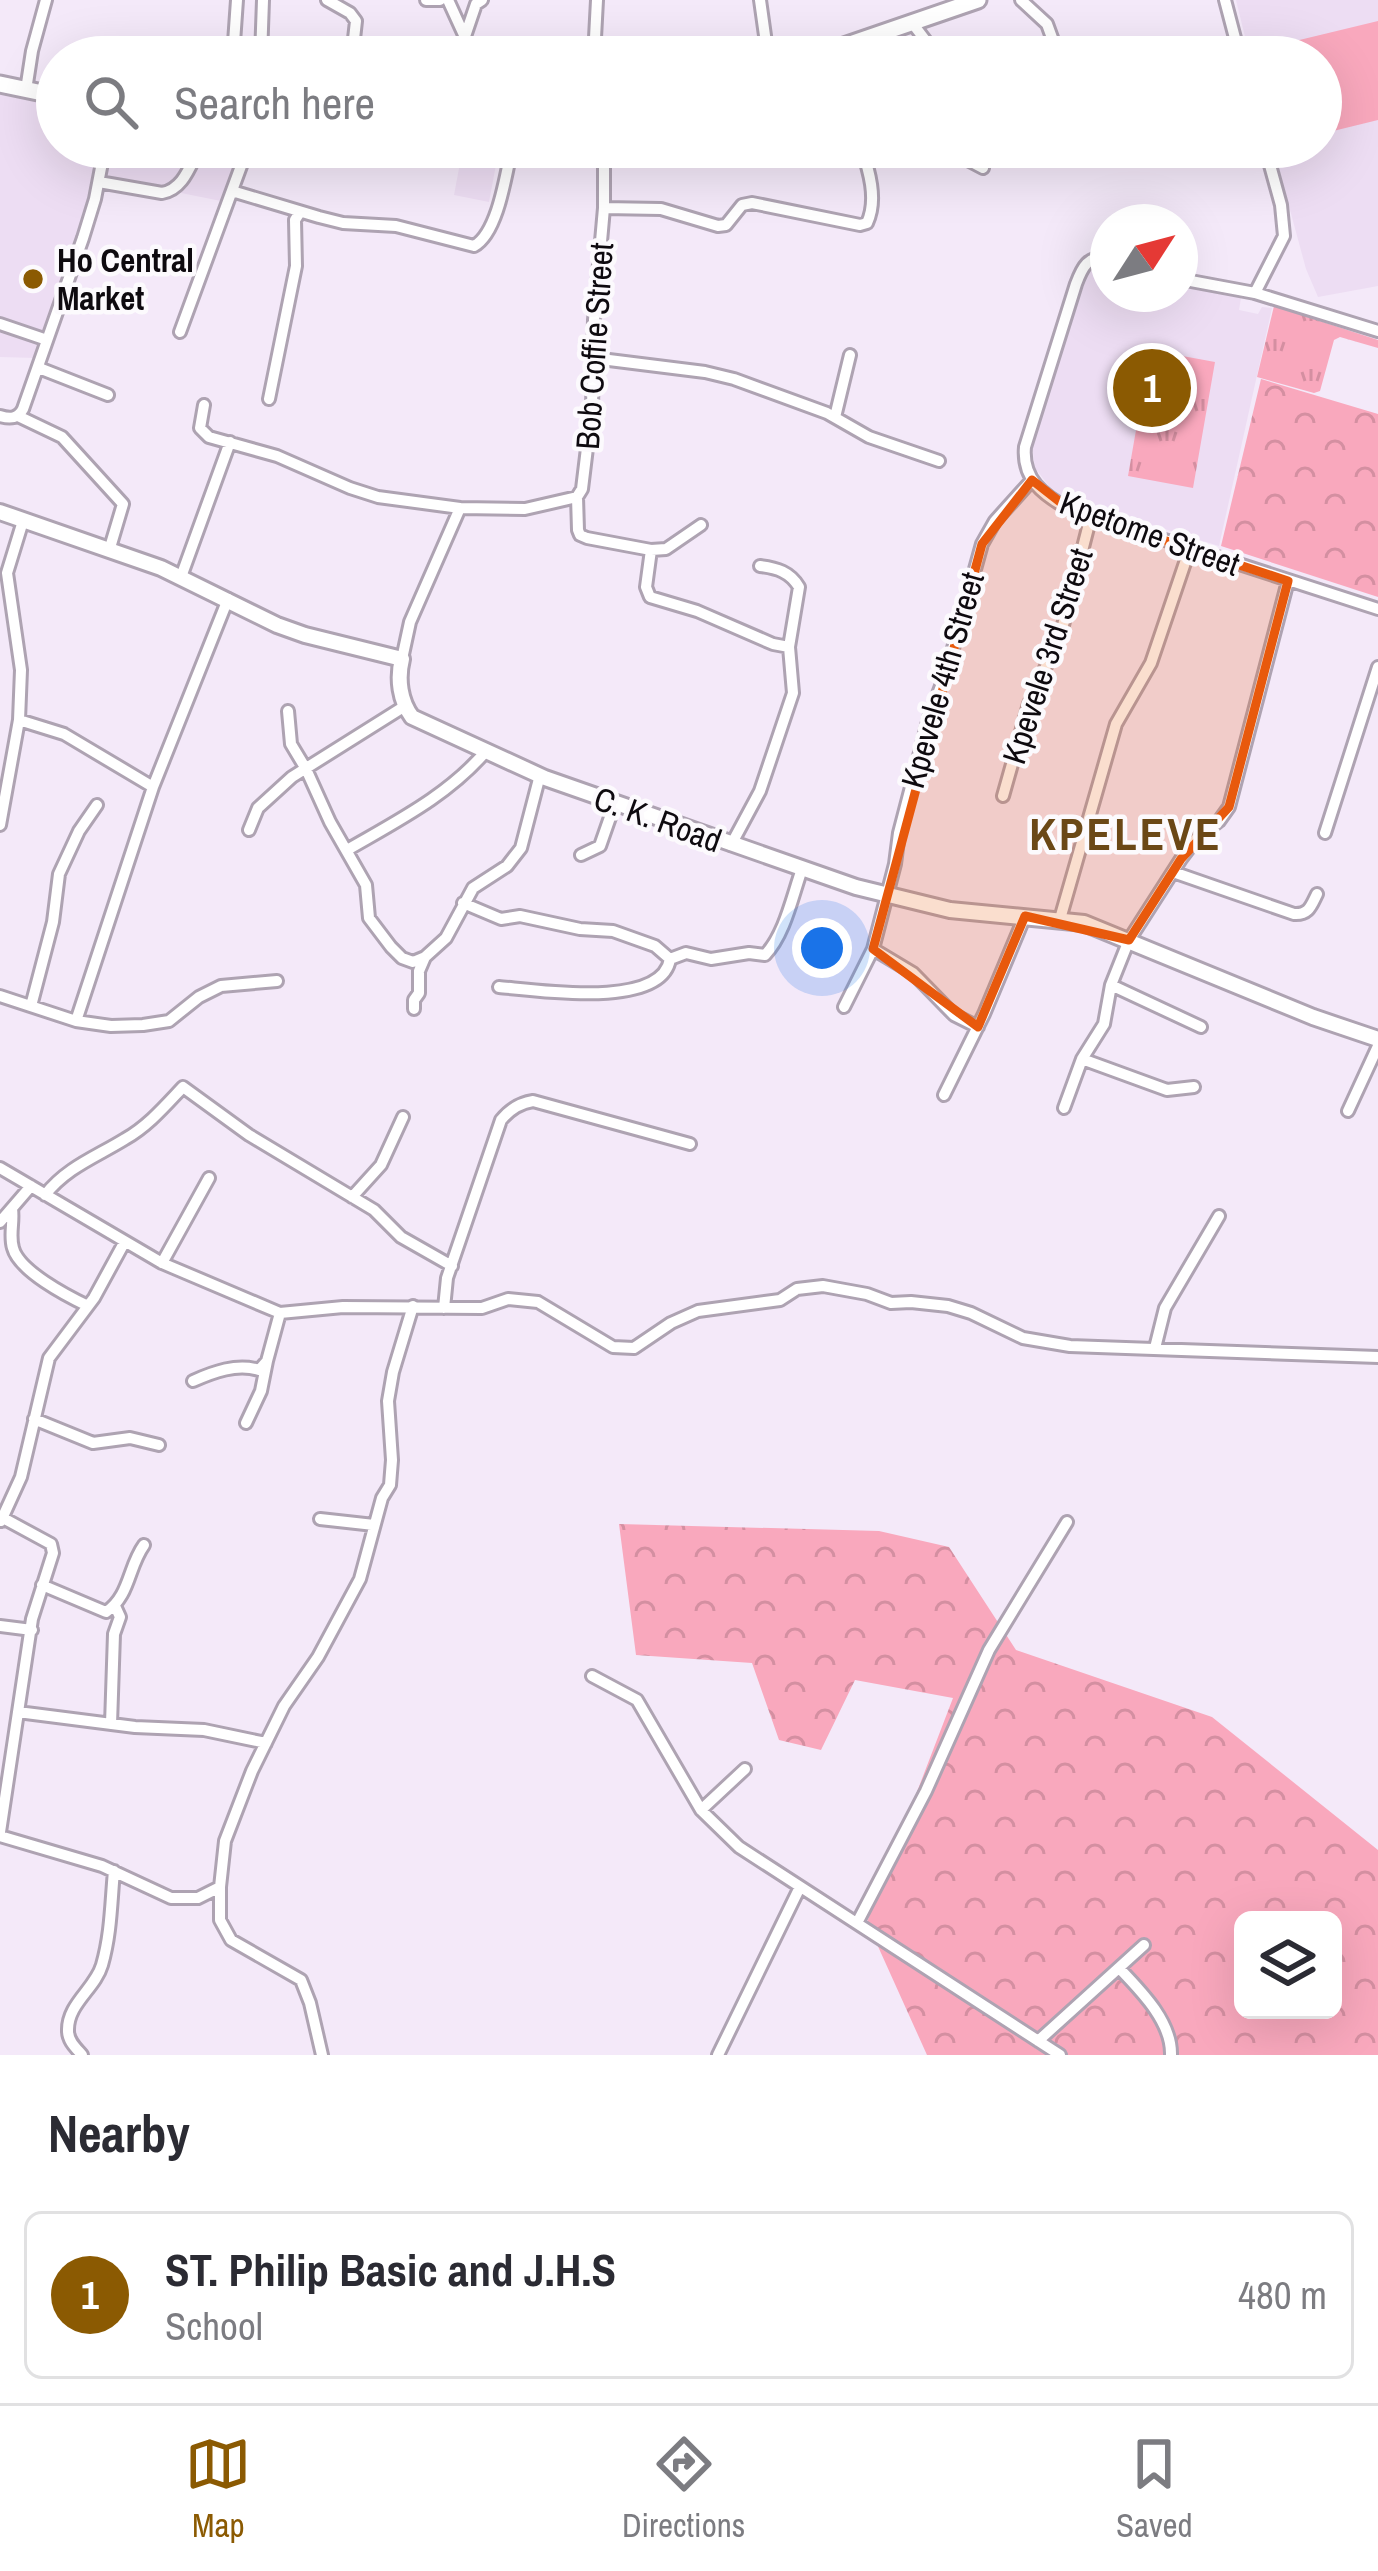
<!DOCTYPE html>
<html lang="en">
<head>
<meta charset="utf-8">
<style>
  body { margin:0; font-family:"Archivo Narrow",sans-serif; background:#f2f2f3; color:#2b2b33 }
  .controls { position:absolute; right:36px; bottom:36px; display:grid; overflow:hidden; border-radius:18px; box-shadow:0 12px 48px #0002 }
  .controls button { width:108px; height:108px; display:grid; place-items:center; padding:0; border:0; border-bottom:3px solid #e1e1e2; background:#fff; color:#2b2b33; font:60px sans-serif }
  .compass { position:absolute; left:1090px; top:204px; width:108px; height:108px; border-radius:50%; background:#fff; box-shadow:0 12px 48px #0002; rotate:54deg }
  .you { position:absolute; left:822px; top:948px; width:42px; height:42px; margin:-30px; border:9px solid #fff; border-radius:50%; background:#1a73e8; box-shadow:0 0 0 18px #1a73e833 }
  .badge { display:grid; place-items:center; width:78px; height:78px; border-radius:50%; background:#8b5a02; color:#fff; font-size:39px; font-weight:700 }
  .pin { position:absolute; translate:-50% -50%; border:6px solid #fff; box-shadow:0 3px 12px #0006 }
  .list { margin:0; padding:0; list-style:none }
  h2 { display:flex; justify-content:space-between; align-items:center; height:156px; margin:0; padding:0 48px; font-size:51px }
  h2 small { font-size:39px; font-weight:400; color:#7c7c81 }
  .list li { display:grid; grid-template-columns:78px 1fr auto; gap:36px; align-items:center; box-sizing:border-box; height:168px; margin:0 24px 24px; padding:0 24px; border:3px solid #e1e1e2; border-radius:18px }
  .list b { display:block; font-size:45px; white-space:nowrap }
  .list p { margin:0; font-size:39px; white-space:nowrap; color:#7c7c81 }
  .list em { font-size:39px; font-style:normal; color:#7c7c81 }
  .icon { flex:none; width:66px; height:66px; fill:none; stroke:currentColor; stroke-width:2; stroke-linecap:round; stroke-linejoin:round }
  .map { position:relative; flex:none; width:1378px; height:2055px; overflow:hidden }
  .search { position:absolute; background:#fff; box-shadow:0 12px 48px #0002; left:36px; right:36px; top:36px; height:132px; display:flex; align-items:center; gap:30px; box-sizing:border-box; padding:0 42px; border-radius:66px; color:#7c7c81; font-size:45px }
  .sheet { height:348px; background:#fff }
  nav { display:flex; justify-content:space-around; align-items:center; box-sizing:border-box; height:168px; border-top:3px solid #e1e1e2; background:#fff; font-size:33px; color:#7c7c81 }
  nav a { display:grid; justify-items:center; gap:6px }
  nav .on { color:#8b5a02 }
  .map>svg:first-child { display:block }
  .built { fill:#edddf3 }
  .grass { fill:url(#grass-tufts) }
  .forest { fill:url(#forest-crowns); fill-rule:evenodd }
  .pitch { fill:#f9a8bd }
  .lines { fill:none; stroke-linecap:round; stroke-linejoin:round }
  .minor-casing { stroke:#aea3b2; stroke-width:16 }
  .tertiary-casing { stroke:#aea3b2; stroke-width:20 }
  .secondary-casing { stroke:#aea3b2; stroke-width:21 }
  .minor { stroke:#fff; stroke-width:10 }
  .tertiary { stroke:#fff; stroke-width:14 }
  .secondary { stroke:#fff; stroke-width:15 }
  .marked { fill:#e8590c; fill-opacity:0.2; stroke:#e8590c; stroke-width:9; stroke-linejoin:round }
  .poi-dot { fill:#8b5a02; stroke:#fcfafd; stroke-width:4.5 }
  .labels { text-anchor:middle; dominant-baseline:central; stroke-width:9; stroke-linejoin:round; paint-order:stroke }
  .poi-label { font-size:33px; font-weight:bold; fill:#0e0a0f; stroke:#fcfafd; text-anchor:start }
  .street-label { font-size:33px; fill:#0e0a0f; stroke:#fcfafd }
  .district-label { font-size:45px; font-weight:bold; letter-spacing:3px; fill:#6b4816; stroke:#fcfafd }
</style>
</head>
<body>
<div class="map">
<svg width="1378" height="2055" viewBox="0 0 1378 2055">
  <defs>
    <pattern id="grass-tufts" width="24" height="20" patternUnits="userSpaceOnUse" patternTransform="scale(3)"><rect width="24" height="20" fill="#f9a8bd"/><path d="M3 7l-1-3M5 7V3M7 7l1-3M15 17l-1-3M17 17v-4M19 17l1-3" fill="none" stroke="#d48fa1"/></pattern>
    <pattern id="forest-crowns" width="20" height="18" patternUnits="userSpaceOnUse" patternTransform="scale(3)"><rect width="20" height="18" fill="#f9a8bd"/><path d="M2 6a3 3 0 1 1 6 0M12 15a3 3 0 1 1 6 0" fill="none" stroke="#d48fa1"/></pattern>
  </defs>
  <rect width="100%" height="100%" fill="#f4e9f9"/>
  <path class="built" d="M1236,0H1378V286L1318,297L1306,269L1273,147H1321V57H1250Z
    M0,88L57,102V147H241L221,201L161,189L105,185L35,358L0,357Z
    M463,147L499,149L489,202L454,195Z
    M1098,265H1108V294H1180V283L1241,298L1239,310L1258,314L1262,307L1272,308L1219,546L1065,498L1049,486L1035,468L1032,446L1067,329L1089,273Z"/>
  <path class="grass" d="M1274,306L1378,340V348L1340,337L1334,340L1320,391L1314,393L1257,377Z
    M1150,350L1215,362L1193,488L1128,476Z"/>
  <path class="forest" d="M1261,379L1378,414V597L1221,546Z
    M619,1524L879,1531L949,1547L1016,1650L1212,1717L1378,1850V2055H927L867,1922L953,1698L855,1680L821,1750L779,1740L752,1663L636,1655ZM1243,1920H1333V2010H1243Z"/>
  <path class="pitch" d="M1378,21V120L1321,134V57H1291L1287,43Z"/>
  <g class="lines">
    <defs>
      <path id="minor" d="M327,0L350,13L356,21L352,57
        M426,0H440
        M448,0L464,35
        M760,0L768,57
        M1021,0L1047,24L1059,57
        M1225,0L1240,57
        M913,24L938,57
        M233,57L237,0
        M261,57L263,0
        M458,57L476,4L482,0
        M594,57L597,0
        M26,90L32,51L46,0
        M957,147L964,158L983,168
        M1160,152L1179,147
        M99,182L162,193C184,189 190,165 200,147
        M232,191L319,217L343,223L396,226L474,246C498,233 506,174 512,147
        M604,208L661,209L718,226L726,225L742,205L752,203L860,225L867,223C878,200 869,170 861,147
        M1108,259C1088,254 1082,268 1076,284L1025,447C1022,479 1043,495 1069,509L1378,609
        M1180,279L1255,293L1378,331
        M1255,293L1284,236L1281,205L1265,147
        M0,324L47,340
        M180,332L248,147
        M593,358L705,372L734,379L827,413L869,437L939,461
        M39,368L108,395
        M269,399L296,266L295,220L300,212
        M204,405L200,428L209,437L277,456L350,488L378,497L460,508
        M0,416C10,419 18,419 23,409L83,238L95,199L105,147
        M18,416L62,437L123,504L109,551
        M835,417L850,355
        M577,497L578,530L580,535L587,538L651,550L666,549L701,525
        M651,550L646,587L650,597L697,611L773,644L789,647
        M181,577L230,442
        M402,659L410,622L460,508L525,509L577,497L582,489L592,407L594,320L604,208V147
        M288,711L291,744L306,769L330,822L366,885L369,918L391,947L402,958L413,962L425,957
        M19,720L64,734L153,787
        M1003,796L1029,704L1061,633L1091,516
        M0,825L19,720L21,670L7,573L23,521
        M249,830L258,808L292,777L405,706
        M1325,833L1378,667
        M731,845L760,791L793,693L789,647L799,587C790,572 777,568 760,566
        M347,850C397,821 449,795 487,750
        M581,855L600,846L615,803
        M1173,872L1294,914C1309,915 1311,906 1317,894
        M463,903L501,919L520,916L580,929L613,931L655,946L670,959L686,953L711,959L749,953L765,955C785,934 792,897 802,869
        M1060,919L1116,724L1151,663L1190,548
        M1111,985L1201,1027
        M499,987C535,990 662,1010 670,959
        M0,996L76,1021L111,1026L143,1025L169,1021L199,997L221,986L277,981
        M31,1006L53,922L59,874L79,831L97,805
        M844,1007L873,949
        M414,1009V1000L419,993V971L425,957L446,938L473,888L507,866L521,848L540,775
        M76,1021L153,787L228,599
        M978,1027L954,1015L913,973L873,949L895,864L899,833L929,718L947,670L982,544L995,521L1032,480
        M1082,1059L1167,1090L1194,1087
        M944,1095L984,1014L1025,916
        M1064,1108L1082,1059L1104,1024L1111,985L1129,940L1181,859L1196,839L1219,821L1229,807L1288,581
        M1348,1111L1378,1046
        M0,1168L162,1263L280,1313L343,1307L482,1308L508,1299L538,1302L613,1347L634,1348L671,1323L698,1311L780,1300L797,1289L823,1286L867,1294L891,1303L911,1302L948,1306L971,1313L1023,1338L1070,1346L1378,1357
        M45,1195C67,1167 96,1157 125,1139C148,1126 165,1106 183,1087L249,1135L374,1210L401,1237L452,1266
        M352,1197L381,1165L403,1117
        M12,1209C14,1222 9,1235 13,1248C19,1271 67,1296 88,1306
        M0,1222L31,1186
        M162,1263L209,1178
        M444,1308L447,1278L501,1120C510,1109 520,1103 533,1101L690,1144
        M1155,1348L1165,1308L1219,1216
        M193,1381C213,1372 237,1363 259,1370L267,1361L280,1313
        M34,1419L93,1443L130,1438L159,1445
        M246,1423L261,1391L267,1361
        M320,1519L374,1525
        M1,1521L21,1477L49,1358L94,1298L124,1243
        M42,1585L106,1612C130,1596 128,1567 144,1545
        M0,1626L32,1630
        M592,1676L637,1700L701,1810L739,1847L1060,2055
        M18,1712L135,1727L204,1730L266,1743
        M111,1724L114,1634L120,1617L115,1606
        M701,1810L745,1769
        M0,1832L32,1619L53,1553L51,1544L3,1518
        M0,1836L102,1866L171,1898H198L220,1887
        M857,1923L926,1791L989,1650L1067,1522
        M1119,1968C1141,1991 1172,2022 1171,2055
        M1038,2041L1144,1945
        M82,2055C76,2048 68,2041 68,2031C67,2004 95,1989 102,1965C111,1934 111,1903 114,1871
        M322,2055L310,2003L301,1980L231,1940L220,1920V1887L225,1841L252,1771L284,1706L318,1657L360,1579L382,1498L390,1485L392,1460L388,1401L393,1372L413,1306
        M718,2055L800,1887"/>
      <path id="tertiary" d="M0,512L161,568L277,625L305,635L402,659C397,679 400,701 412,717L545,778L856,887L950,910L1084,923L1313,1017L1378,1039"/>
      <path id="secondary" d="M812,57L978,0
        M0,84L57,96"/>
    </defs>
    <use href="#minor" class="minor-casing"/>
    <use href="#tertiary" class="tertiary-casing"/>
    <use href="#secondary" class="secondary-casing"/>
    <use href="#minor" class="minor"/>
    <use href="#tertiary" class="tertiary"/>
    <use href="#secondary" class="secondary"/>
  </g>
  <path class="marked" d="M1032,480L1069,509L1288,581L1229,807L1181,859L1129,940L1025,916L978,1027L873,949L982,544Z"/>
  <circle class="poi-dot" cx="33" cy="279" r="12"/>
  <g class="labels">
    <g class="poi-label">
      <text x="57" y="260">Ho Central<tspan x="57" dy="38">Market</tspan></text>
    </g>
    <g class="street-label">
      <text transform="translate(594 346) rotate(-86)">Bob Coffie Street</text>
      <text transform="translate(1150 533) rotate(20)">Kpetome Street</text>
      <text transform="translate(1047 656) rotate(-72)">Kpevele 3rd Street</text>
      <text transform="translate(942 680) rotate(-74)">Kpevele 4th Street</text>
      <text transform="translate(658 819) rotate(20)">C. K. Road</text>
    </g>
    <g class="district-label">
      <text x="1126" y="833">KPELEVE</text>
    </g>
  </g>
</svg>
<div class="controls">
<button><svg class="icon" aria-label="layers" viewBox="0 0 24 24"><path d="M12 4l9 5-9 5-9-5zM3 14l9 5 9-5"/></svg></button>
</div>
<svg class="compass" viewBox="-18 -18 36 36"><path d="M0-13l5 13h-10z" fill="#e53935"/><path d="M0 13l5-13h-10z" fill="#7c7c81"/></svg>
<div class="you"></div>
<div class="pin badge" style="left:1152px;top:388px">1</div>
<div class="search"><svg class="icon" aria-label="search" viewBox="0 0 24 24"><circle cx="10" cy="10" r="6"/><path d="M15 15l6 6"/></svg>Search here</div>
</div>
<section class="sheet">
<h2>Nearby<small></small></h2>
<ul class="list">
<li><span class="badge">1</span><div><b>ST. Philip Basic and J.H.S</b><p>School</p></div><em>480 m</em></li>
</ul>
</section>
<nav>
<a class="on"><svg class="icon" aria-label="map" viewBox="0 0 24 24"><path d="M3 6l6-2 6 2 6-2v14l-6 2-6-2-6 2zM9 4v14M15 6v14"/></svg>Map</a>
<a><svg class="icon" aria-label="directions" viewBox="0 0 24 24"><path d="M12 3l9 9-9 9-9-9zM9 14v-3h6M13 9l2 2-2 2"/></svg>Directions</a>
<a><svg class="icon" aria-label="saved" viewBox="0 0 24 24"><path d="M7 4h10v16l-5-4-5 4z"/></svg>Saved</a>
</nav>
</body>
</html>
